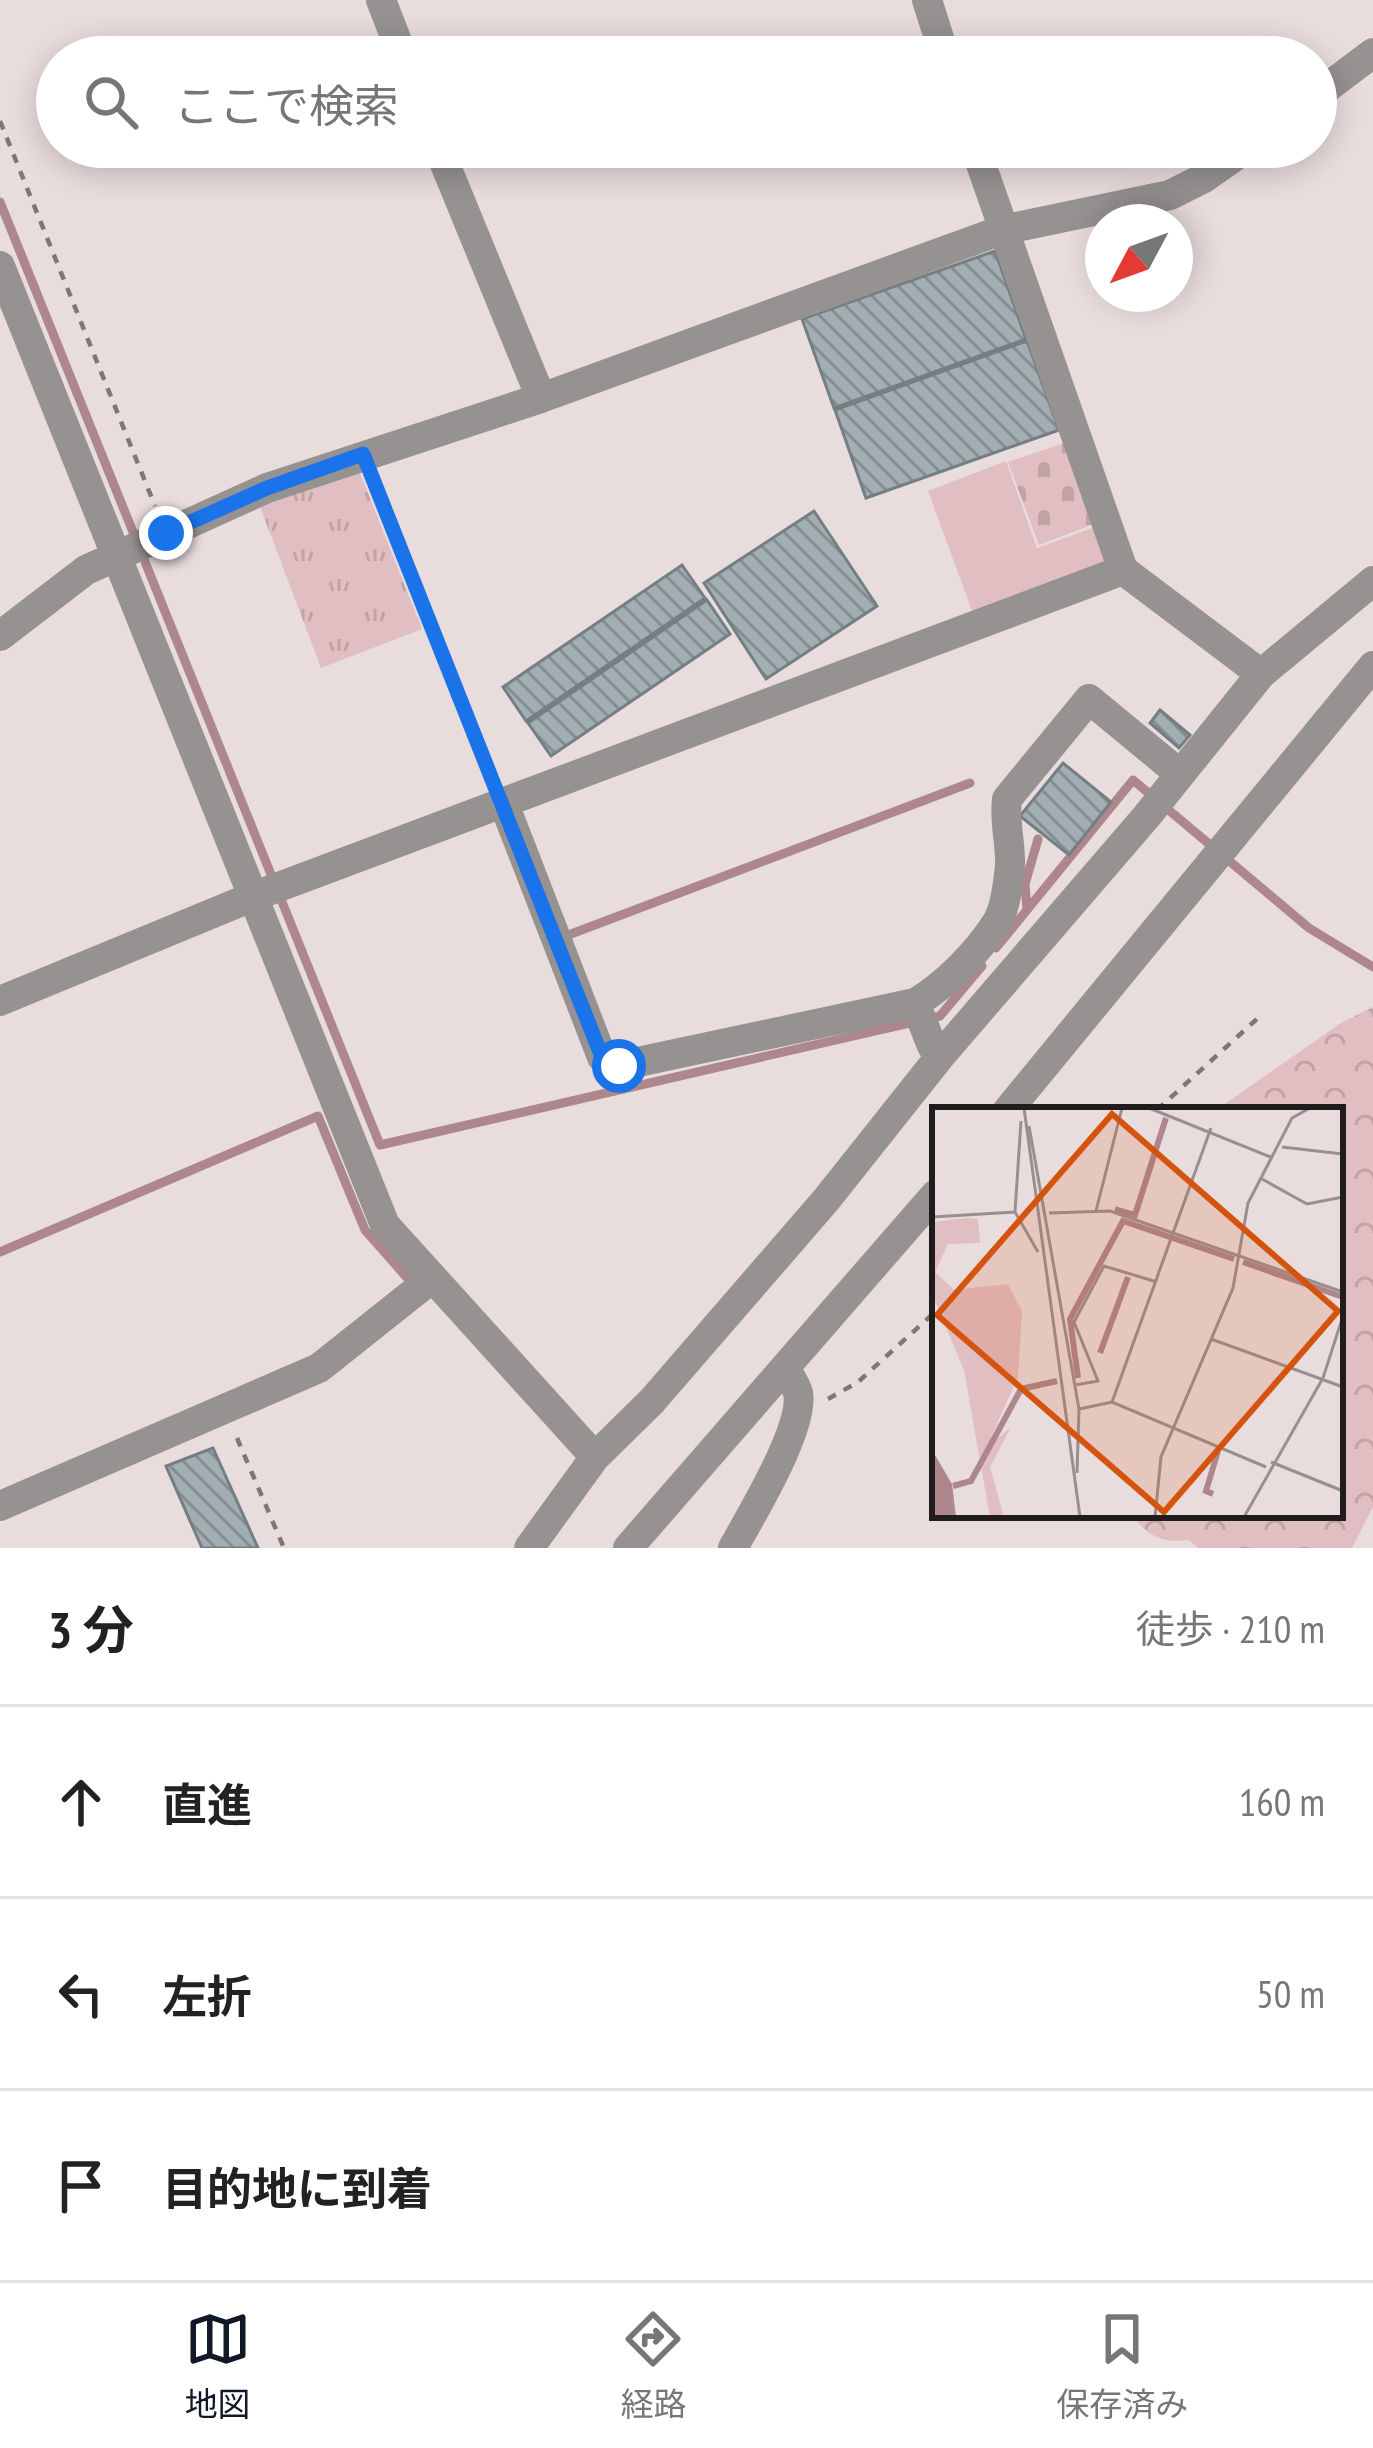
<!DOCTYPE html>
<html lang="ja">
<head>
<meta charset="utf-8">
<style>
  body { margin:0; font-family:"PT Sans Narrow","Noto Sans JP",sans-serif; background:#f2f2f2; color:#222 }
  .compass { position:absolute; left:1085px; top:204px; width:108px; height:108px; border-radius:50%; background:#fff; box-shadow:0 6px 30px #0003; rotate:229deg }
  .stop { position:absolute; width:36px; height:36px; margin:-27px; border:9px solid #1a73e8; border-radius:50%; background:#fff }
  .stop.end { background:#1a73e8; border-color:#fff; box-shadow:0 3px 12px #0008 }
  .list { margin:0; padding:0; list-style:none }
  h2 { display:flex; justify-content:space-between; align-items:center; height:156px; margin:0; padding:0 48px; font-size:51px }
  h2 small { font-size:39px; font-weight:400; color:#767676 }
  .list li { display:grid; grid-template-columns:78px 1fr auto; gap:36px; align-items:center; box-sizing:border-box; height:192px; padding:0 48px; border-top:3px solid #e0e0e0 }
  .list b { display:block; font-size:45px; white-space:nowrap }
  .list em { font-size:39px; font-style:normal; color:#767676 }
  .icon { flex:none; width:66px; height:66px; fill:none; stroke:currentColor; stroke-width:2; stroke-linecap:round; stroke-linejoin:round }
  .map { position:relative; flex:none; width:1373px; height:1548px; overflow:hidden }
  .search { position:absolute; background:#fff; box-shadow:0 6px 30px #0003; left:36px; right:36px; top:36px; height:132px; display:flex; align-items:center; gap:30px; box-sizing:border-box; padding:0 42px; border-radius:66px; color:#767676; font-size:45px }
  .sheet { height:732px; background:#fff }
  nav { display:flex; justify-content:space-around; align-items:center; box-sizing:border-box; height:168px; border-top:3px solid #e0e0e0; background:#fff; font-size:33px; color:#767676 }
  nav a { display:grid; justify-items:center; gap:6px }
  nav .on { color:#111827 }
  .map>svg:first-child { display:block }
  .grass { fill:url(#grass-tufts) }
  .forest { fill:url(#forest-crowns) }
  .cemetery { fill:url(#cemetery-stones) }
  .green { fill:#e1bec1 }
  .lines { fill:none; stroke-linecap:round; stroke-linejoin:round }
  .stream { stroke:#ad878b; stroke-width:9 }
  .building { fill:url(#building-back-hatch); stroke:#747f84; stroke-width:3 }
  .path { stroke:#7f7677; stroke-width:4.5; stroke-dasharray:9 9; stroke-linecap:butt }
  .minor { stroke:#979292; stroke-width:30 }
  .route { stroke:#1a73e8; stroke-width:15 }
  .inset-river { fill:none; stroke:#ad878b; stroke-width:6 }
  .inset-road { fill:none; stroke:#998f90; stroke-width:3 }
  .view { fill:#d4530e; fill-opacity:0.15; stroke:#d4530e; stroke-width:6 }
  .inset-edge { fill:none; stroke:#201b1c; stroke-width:6 }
</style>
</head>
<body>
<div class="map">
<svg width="1373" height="1548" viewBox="0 0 1373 1548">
  <defs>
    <pattern id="grass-tufts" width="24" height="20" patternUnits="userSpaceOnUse" patternTransform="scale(3)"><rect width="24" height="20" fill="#e1bec1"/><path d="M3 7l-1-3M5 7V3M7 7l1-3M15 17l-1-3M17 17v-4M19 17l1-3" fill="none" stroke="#c1a3a5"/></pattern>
    <pattern id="forest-crowns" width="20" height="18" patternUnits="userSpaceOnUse" patternTransform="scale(3)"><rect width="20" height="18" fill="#e1bec1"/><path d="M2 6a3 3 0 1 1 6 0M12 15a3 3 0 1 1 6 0" fill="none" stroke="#c1a3a5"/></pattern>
    <pattern id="cemetery-stones" width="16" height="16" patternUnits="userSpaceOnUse" patternTransform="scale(3)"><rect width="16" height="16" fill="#e1bec1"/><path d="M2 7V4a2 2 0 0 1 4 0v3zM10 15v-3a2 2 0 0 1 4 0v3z" fill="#c1a3a5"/></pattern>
    <pattern id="building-back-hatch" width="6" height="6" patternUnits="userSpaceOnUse" patternTransform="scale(3)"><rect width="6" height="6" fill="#a3aeb3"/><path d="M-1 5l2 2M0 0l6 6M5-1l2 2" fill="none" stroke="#848d91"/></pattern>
  </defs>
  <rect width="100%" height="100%" fill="#e9dcdd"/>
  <path class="grass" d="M358,468L422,629L321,668L259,504Z"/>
  <path class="forest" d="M1373,1007V1507L1352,1548H1198L1189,1540C1160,1543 1150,1537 1131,1515H1340V1110H1216L1341,1023Z"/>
  <path class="cemetery" d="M1064,443L1094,524L1039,545L1008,462Z"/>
  <path class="green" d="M1006,461L1037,548L1095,527L1113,568L975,619L928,491Z"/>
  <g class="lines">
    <path class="stream" d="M0,202L380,1145L940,1016L982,966
      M1027,910L1025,884L1038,839
      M571,934L970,783
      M996,948L1133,780L1309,928L1373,967
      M0,1252L318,1116L365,1230L409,1280"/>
  </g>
  <path class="building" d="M995,251L1026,339L834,408L802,319Z
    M1027,341L1059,430L866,498L835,410Z
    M814,511L877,606L766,679L704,583Z
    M682,565L705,598L526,721L503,687Z
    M707,600L730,634L551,756L528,723Z
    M1160,710L1190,735L1179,748L1150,723Z
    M1063,763L1111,802L1069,855L1020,816Z
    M213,1448L258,1548H202L166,1466Z"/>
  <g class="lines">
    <path class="path" d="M0,121L155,506
      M374,481L493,777
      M1157,1110L1258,1018
      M828,1399L858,1382L935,1312
      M237,1438L284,1548"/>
    <path class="minor" d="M381,0L403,57
      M927,0L945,57
      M1316,96L1373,53
      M438,147L541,398
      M975,147L1123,570L1261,674
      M0,266L385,1225L595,1457
      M0,636L86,570L267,488L541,398L1002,230L1170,195L1204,178L1248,147
      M504,804L602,1057L619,1066L915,1003C945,986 978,952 997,922C1006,908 1008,883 1010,866C1011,844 1004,822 1007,799L1089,699L1180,774
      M0,1001L252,897L1123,570
      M915,1003L932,1046L942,1054
      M1008,1110L1373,666
      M0,1506L319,1368L431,1279
      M529,1548L595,1457L652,1401L826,1200L942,1054L1146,817L1261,674L1373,581
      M628,1548L935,1195
      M733,1548C750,1517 805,1427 798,1393C796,1385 789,1375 785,1368"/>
  </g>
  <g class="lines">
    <path class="route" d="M166,533L267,488L363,454L602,1057L619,1066"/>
  </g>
  <g transform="translate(932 1107)">
    <rect width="411" height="411" fill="#e9dcdd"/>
    <path d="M36,111L46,112L48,136L16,137L3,165L22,183L76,177L90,204L86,270L59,330L62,335L79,320L58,360L72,410H58L32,263L0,187V115Z" fill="#e1bec1"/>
    <path d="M0,343L20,377L24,410H0Z" fill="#ad878b"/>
    <path class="inset-river" d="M183,102L203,108L234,11M311,155L411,190M168,246L196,170M146,271L138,212L191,114L302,152M21,379L39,374L89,282L125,274M281,387L274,384L286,344"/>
    <path class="inset-road" d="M92,1L148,410M217,1L341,51M89,14L83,105L106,145M97,19L147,302L145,366M350,40L411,47M330,72L375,97L411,90M164,104L190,1M117,106L178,104L411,185M0,110L83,105M279,232L411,280M143,278L166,274L142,215L172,159L225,175M180,295L279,21M147,302L180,295L334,360M339,355L411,384M223,410L229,350L301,181L316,96L360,11L378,1M312,410L391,271L411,209"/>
    <path class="view" d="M180,7L406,204L232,405L5,208Z"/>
    <rect width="411" height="411" class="inset-edge"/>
  </g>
</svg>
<svg class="compass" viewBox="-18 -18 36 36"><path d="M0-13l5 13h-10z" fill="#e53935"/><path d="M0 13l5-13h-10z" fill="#767676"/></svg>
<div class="stop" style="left:619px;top:1066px"></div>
<div class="stop end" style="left:166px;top:533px"></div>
<div class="search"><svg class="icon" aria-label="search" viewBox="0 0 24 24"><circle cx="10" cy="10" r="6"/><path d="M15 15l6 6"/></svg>ここで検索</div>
</div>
<section class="sheet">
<h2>3 分<small>徒歩 · 210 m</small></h2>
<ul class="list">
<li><svg class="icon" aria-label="ahead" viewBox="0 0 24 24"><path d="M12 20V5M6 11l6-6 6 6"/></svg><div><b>直進</b></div><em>160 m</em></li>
<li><svg class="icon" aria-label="left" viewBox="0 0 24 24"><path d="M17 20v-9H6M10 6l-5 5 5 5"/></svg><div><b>左折</b></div><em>50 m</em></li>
<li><svg class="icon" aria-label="arrive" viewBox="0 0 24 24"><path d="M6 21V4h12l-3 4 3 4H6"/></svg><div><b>目的地に到着</b></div></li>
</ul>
</section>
<nav>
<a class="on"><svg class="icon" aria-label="map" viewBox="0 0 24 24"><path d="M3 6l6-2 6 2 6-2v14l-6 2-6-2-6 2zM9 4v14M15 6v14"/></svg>地図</a>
<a><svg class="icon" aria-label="directions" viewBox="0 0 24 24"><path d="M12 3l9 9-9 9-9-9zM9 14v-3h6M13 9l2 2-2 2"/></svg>経路</a>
<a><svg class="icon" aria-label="saved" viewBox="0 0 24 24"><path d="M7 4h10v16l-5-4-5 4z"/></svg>保存済み</a>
</nav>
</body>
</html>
